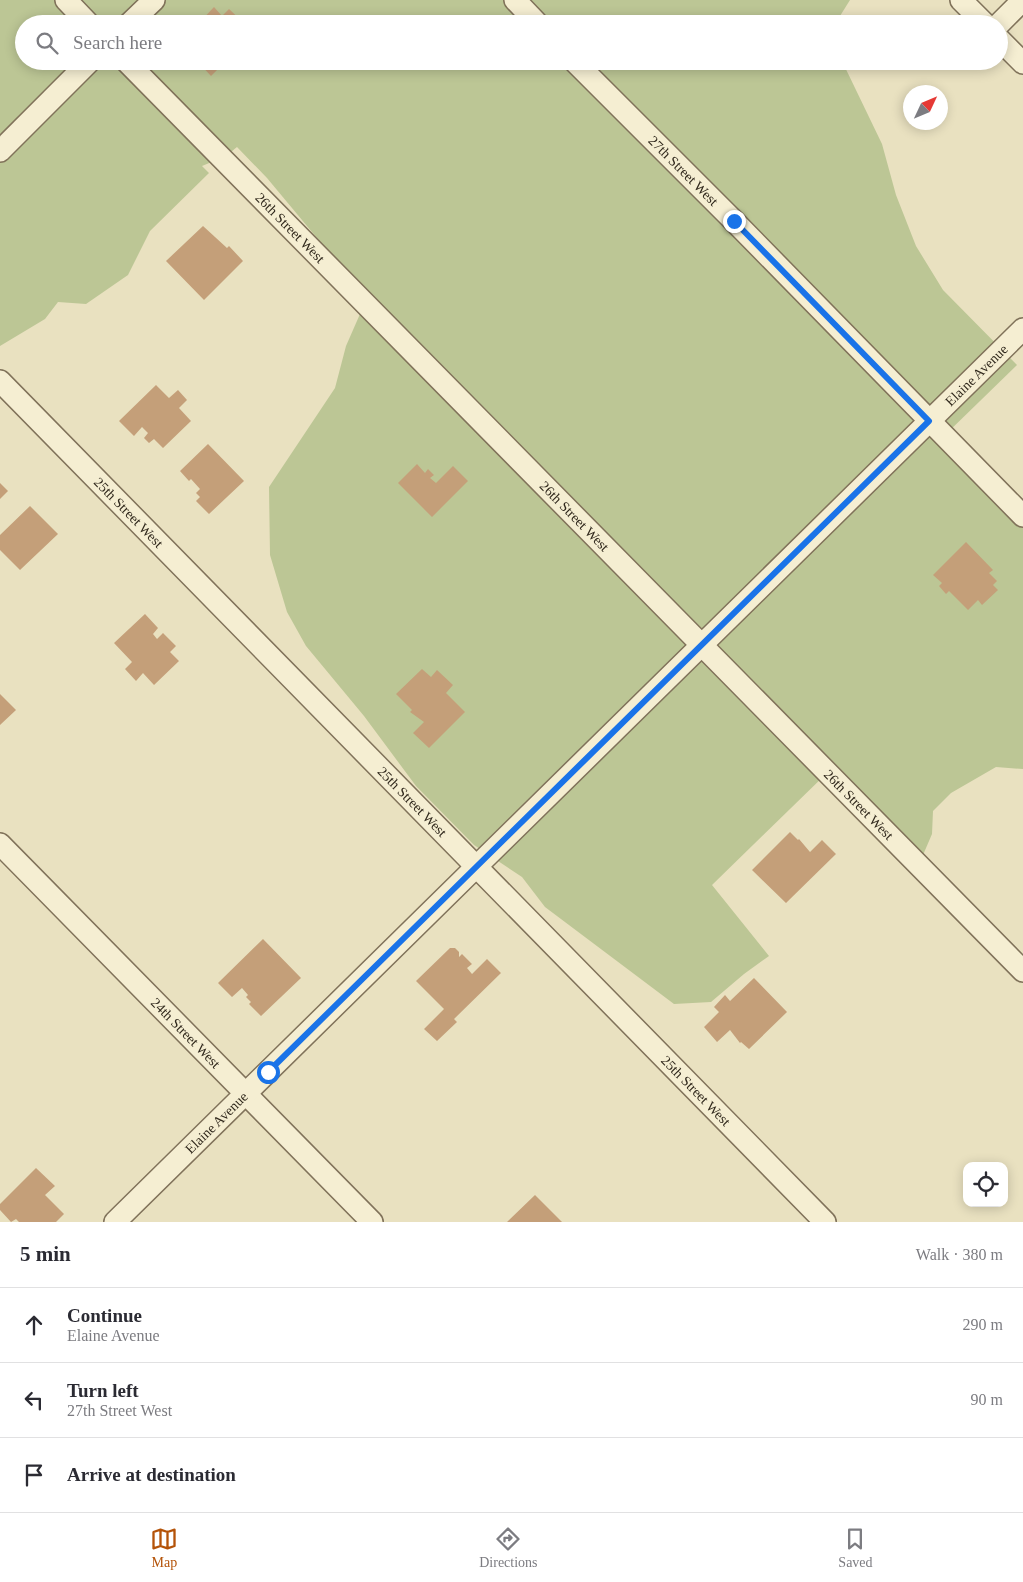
<!DOCTYPE html>
<html lang="en">
<head>
<meta charset="utf-8">
<style>
  body { margin:0; font-family:"Times New Roman",serif; background:#f7f7f7; color:#2b2b33 }
  .controls { position:absolute; right:15px; bottom:15px; display:grid; overflow:hidden; border-radius:10px; box-shadow:0 2px 12px #0003 }
  .controls button { width:45px; height:45px; display:grid; place-items:center; padding:0; border:0; border-bottom:1px solid #e1e1e2; background:#fff; color:#2b2b33; font:25px sans-serif }
  .compass { position:absolute; left:903px; top:85px; width:45px; height:45px; border-radius:50%; background:#fff; box-shadow:0 2px 12px #0003; rotate:46deg }
  .stop { position:absolute; width:15px; height:15px; margin:-11px; border:4px solid #1a73e8; border-radius:50%; background:#fff }
  .stop.end { background:#1a73e8; border-color:#fff; box-shadow:0 1px 5px #0008 }
  .list { margin:0; padding:0; list-style:none }
  h2 { display:flex; justify-content:space-between; align-items:center; height:65px; margin:0; padding:0 20px; font-size:21px }
  h2 small { font-size:16px; font-weight:400; color:#7c7c81 }
  .list li { display:grid; grid-template-columns:32px 1fr auto; gap:15px; align-items:center; box-sizing:border-box; height:75px; padding:0 20px; border-top:1px solid #e1e1e2 }
  .list b { display:block; font-size:19px; white-space:nowrap }
  .list p { margin:0; font-size:16px; white-space:nowrap; color:#7c7c81 }
  .list em { font-size:16px; font-style:normal; color:#7c7c81 }
  .icon { flex:none; width:28px; height:28px; fill:none; stroke:currentColor; stroke-width:2; stroke-linecap:round; stroke-linejoin:round }
  .map { position:relative; flex:none; width:1023px; height:1222px; overflow:hidden }
  .search { position:absolute; background:#fff; box-shadow:0 2px 12px #0003; left:15px; right:15px; top:15px; height:55px; display:flex; align-items:center; gap:12px; box-sizing:border-box; padding:0 18px; border-radius:28px; color:#7c7c81; font-size:19px }
  .sheet { height:290px; background:#fff }
  nav { display:flex; justify-content:space-around; align-items:center; box-sizing:border-box; height:70px; border-top:1px solid #e1e1e2; background:#fff; font-size:14px; color:#7c7c81 }
  nav a { display:grid; justify-items:center; gap:2px }
  nav .on { color:#b45309 }
  .map>svg:first-child { display:block }
  .green { fill:#bcc695 }
  .building { fill:#c49f79 }
  .lines { fill:none; stroke-linecap:round; stroke-linejoin:round }
  .minor-casing { stroke:#80725a; stroke-width:24 }
  .minor { stroke:#f5eed2; stroke-width:21 }
  .route { stroke:#1a73e8; stroke-width:6 }
  .labels { text-anchor:middle; dominant-baseline:central; stroke-width:4; stroke-linejoin:round; paint-order:stroke }
  .street-label { font-size:14px; fill:#31291d; stroke:#f1eacf }
</style>
</head>
<body>
<div class="map">
<svg width="1023" height="1222" viewBox="0 0 1023 1222">
  <rect width="100%" height="100%" fill="#e9e1c0"/>
  <path class="green" d="M0,0H850L835,24H24V61H842L882,144L896,195L916,246L943,290L1017,365L943,437L1023,518V769L996,767L951,793L933,811L932,834L920,862L828,772L712,885L769,956L744,974L711,1002L674,1004L545,907L522,877L474,845L416,786L364,716L306,646L287,612L270,555L269,487L335,388L346,346L367,298L267,178L237,147L226,156L202,166L209,173L150,231L128,275L86,304L58,302L45,319L0,346Z"/>
  <path class="building" d="M214,7L222,16L229,9L245,24H198Z
    M197,61H226L211,76Z
    M203,226L227,248L229,246L243,261L204,300L166,261Z
    M156,385L169,398L178,390L187,400L179,408L191,421L163,448L154,439L149,443L144,438L148,433L142,427L134,436L119,421Z
    M208,444L244,481L209,514L196,501L200,497L196,493L200,489L191,479L189,481L180,471Z
    M417,464L425,473L428,469L434,475L430,478L436,483L453,466L468,481L432,517L398,483Z
    M0,483L8,491L0,499Z
    M30,506L58,534L20,570L0,550V535Z
    M966,542L993,570L989,573L997,581L993,585L998,590L982,605L978,600L968,610L949,591L946,594L939,586L942,583L933,575Z
    M145,614L158,628L153,634L157,639L163,633L176,646L170,652L179,661L154,685L143,673L136,681L125,669L132,662L114,643Z
    M422,669L431,677L437,670L453,685L446,693L465,712L429,748L413,733L424,722L410,712L412,710L396,694Z
    M0,694L16,710L0,725Z
    M790,832L798,840L799,839L810,852L822,840L836,854L786,903L752,870Z
    M263,939L301,978L261,1016L249,1004L251,1002L246,997L248,995L242,988L232,997L218,983Z
    M450,948H455L459,952V957L462,954L472,964L467,968L472,974L487,959L501,973L454,1019L457,1022L437,1041L424,1029L444,1009L416,981Z
    M754,978L787,1012L749,1049L741,1042L740,1043L730,1030L717,1042L704,1027L719,1012L714,1007L725,995L730,1001Z
    M36,1168L55,1186L45,1195L64,1214L56,1222H19L16,1219L11,1222L0,1210V1204Z
    M535,1195L562,1222H507Z"/>
  <g class="lines">
    <defs>
      <g id="minor">
        <path d="M66,0L89,24"/>
        <path d="M515,0L538,24"/>
        <path d="M961,0L985,24"/>
        <path d="M129,24L154,0"/>
        <path d="M999,24L1023,0"/>
        <path d="M999,39L1023,63"/>
        <path id="s1" d="M126,61L1023,971"/>
        <path id="s2" d="M574,61L734,221L1023,516"/>
        <path d="M0,151L90,61"/>
        <path id="s3" d="M0,381L825,1222"/>
        <path id="s4" d="M0,844L372,1222"/>
        <path id="s5" d="M115,1222L1023,329"/>
      </g>
    </defs>
    <use href="#minor" class="minor-casing"/>
    <use href="#minor" class="minor"/>
  </g>
  <g class="lines">
    <path class="route" d="M268,1072L929,421L734,221"/>
  </g>
  <g class="labels">
    <g class="street-label">
      <text stroke="none"><textPath href="#s2" startOffset="155">27th Street West</textPath></text>
      <text stroke="none"><textPath href="#s1" startOffset="234">26th Street West</textPath></text>
      <text stroke="none"><textPath href="#s5" startOffset="1208">Elaine Avenue</textPath></text>
      <text stroke="none"><textPath href="#s3" startOffset="184">25th Street West</textPath></text>
      <text stroke="none"><textPath href="#s1" startOffset="639">26th Street West</textPath></text>
      <text stroke="none"><textPath href="#s3" startOffset="589">25th Street West</textPath></text>
      <text stroke="none"><textPath href="#s1" startOffset="1044">26th Street West</textPath></text>
      <text stroke="none"><textPath href="#s4" startOffset="265">24th Street West</textPath></text>
      <text stroke="none"><textPath href="#s3" startOffset="994">25th Street West</textPath></text>
      <text stroke="none"><textPath href="#s5" startOffset="142">Elaine Avenue</textPath></text>
    </g>
  </g>
</svg>
<div class="controls">
<button><svg class="icon" aria-label="locate" viewBox="0 0 24 24"><circle cx="12" cy="12" r="6"/><path d="M12 2v4M12 18v4M2 12h4M18 12h4"/></svg></button>
</div>
<svg class="compass" viewBox="-18 -18 36 36"><path d="M0-13l5 13h-10z" fill="#e53935"/><path d="M0 13l5-13h-10z" fill="#7c7c81"/></svg>
<div class="stop" style="left:268px;top:1072px"></div>
<div class="stop end" style="left:734px;top:221px"></div>
<div class="search"><svg class="icon" aria-label="search" viewBox="0 0 24 24"><circle cx="10" cy="10" r="6"/><path d="M15 15l6 6"/></svg>Search here</div>
</div>
<section class="sheet">
<h2>5 min<small>Walk · 380 m</small></h2>
<ul class="list">
<li><svg class="icon" aria-label="ahead" viewBox="0 0 24 24"><path d="M12 20V5M6 11l6-6 6 6"/></svg><div><b>Continue</b><p>Elaine Avenue</p></div><em>290 m</em></li>
<li><svg class="icon" aria-label="left" viewBox="0 0 24 24"><path d="M17 20v-9H6M10 6l-5 5 5 5"/></svg><div><b>Turn left</b><p>27th Street West</p></div><em>90 m</em></li>
<li><svg class="icon" aria-label="arrive" viewBox="0 0 24 24"><path d="M6 21V4h12l-3 4 3 4H6"/></svg><div><b>Arrive at destination</b></div></li>
</ul>
</section>
<nav>
<a class="on"><svg class="icon" aria-label="map" viewBox="0 0 24 24"><path d="M3 6l6-2 6 2 6-2v14l-6 2-6-2-6 2zM9 4v14M15 6v14"/></svg>Map</a>
<a><svg class="icon" aria-label="directions" viewBox="0 0 24 24"><path d="M12 3l9 9-9 9-9-9zM9 14v-3h6M13 9l2 2-2 2"/></svg>Directions</a>
<a><svg class="icon" aria-label="saved" viewBox="0 0 24 24"><path d="M7 4h10v16l-5-4-5 4z"/></svg>Saved</a>
</nav>
</body>
</html>
